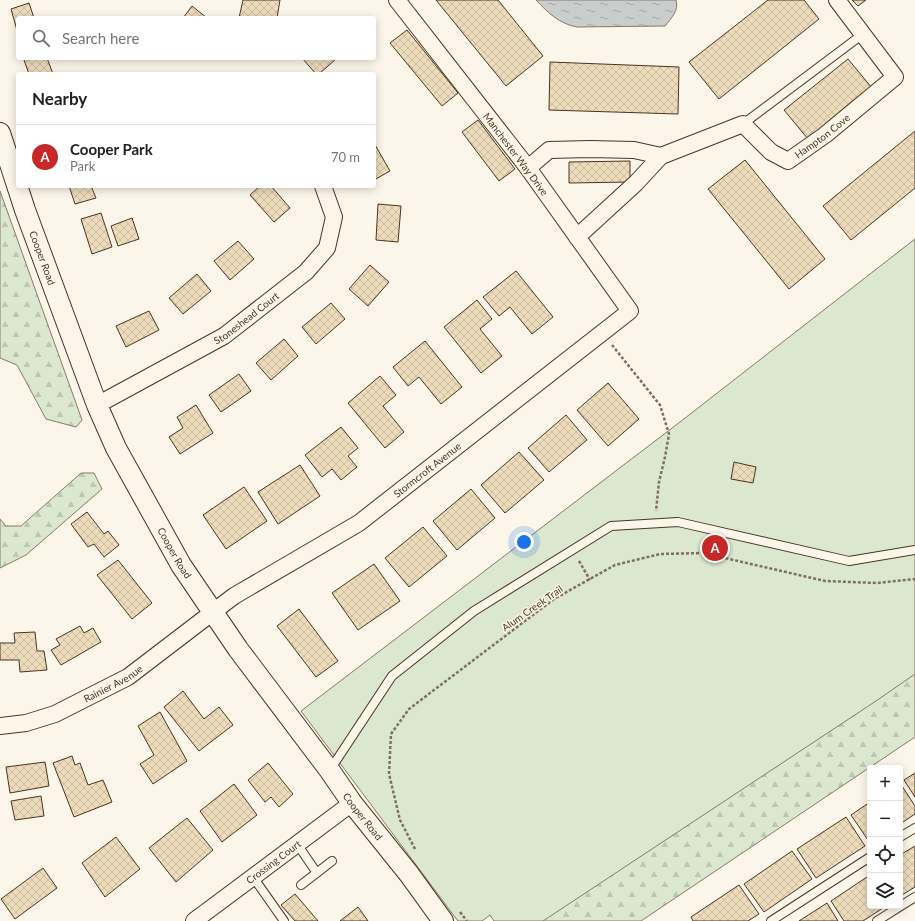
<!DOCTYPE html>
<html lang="en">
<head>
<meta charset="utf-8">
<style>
  body { margin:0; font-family:Lato,sans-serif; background:#f6f6f6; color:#202124 }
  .controls { position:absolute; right:12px; bottom:12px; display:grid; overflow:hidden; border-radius:4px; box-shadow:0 2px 10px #0003 }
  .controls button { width:36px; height:36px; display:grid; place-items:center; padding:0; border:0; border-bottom:1px solid #e0e0e0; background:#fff; color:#202124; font:20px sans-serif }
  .you { position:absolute; left:524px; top:542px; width:14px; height:14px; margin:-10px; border:3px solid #fff; border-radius:50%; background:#1a73e8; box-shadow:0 0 0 6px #1a73e833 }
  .badge { display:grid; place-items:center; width:26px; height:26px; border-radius:50%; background:#c62828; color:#fff; font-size:13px; font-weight:700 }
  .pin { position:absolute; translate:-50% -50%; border:2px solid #fff; box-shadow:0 1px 4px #0006 }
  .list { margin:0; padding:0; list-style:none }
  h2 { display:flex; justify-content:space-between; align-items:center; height:52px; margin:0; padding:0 16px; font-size:17px }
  h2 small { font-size:13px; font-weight:400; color:#757577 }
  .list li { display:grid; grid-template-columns:26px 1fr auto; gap:12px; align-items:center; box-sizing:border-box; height:64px; padding:0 16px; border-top:1px solid #e0e0e0 }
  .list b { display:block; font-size:15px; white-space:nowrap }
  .list p { margin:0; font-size:13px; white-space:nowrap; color:#757577 }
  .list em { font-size:13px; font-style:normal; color:#757577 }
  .icon { flex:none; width:22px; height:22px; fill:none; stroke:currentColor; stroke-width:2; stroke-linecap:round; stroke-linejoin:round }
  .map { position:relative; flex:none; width:915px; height:921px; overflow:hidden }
  .search { position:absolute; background:#fff; box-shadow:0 2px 10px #0003; left:16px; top:16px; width:360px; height:44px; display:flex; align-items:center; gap:10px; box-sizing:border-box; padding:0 14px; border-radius:4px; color:#757577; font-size:15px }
  .panel { position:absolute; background:#fff; box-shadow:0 2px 10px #0003; left:16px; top:72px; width:360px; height:116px; border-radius:4px }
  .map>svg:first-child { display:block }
  .forest { fill:url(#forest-firs); stroke:#887966 }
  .green { fill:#dce7d0; stroke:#887966 }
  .water { fill:url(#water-ripples); stroke:#887966 }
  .building { fill:url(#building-cross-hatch); stroke:#4a3520 }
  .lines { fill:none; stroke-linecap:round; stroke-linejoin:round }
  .service-casing { stroke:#4a3520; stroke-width:10 }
  .minor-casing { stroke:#4a3520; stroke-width:18 }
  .tertiary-casing { stroke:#4a3520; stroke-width:22 }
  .path { stroke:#7f6f5c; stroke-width:2.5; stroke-dasharray:3 2; stroke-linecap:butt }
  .service { stroke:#fbf6e9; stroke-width:8 }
  .minor { stroke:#fbf6e9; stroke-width:16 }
  .tertiary { stroke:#fbf6e9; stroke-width:20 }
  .labels { text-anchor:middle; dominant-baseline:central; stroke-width:3; stroke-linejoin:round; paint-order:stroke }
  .street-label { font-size:10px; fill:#4a3520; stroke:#fbf6e9 }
</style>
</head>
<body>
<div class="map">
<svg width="915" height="921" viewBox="0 0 915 921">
  <defs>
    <pattern id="forest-firs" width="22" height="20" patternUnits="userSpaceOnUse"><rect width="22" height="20" fill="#dce7d0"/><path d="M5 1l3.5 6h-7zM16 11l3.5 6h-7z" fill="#bec7b2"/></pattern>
    <pattern id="water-ripples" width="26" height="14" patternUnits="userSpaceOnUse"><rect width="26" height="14" fill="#c9cecd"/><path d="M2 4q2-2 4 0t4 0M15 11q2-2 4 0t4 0" fill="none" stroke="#a5a8a6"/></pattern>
    <pattern id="building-cross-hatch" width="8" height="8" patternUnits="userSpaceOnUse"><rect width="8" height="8" fill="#ecdcbc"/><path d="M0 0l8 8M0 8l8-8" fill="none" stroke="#ccbda1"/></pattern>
  </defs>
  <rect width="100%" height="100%" fill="#fbf6e9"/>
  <path class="forest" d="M0,191L82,420L76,427L46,419L17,365L0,358Z
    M81,473H94L102,489L26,555L0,568V519L6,526H21Z
    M915,618V737L641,921H525Z"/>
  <path class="green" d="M915,239V674L876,701L543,921H494L490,915L482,921H458L301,711L680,422Z"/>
  <path class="water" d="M536,0H676C679,11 672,17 665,26L577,27C560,24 548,13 536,0Z"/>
  <path class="building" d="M243,0H280L277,18H239Z
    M436,0H498L543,56L506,86Z
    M768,0H804L819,19L719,99L689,62Z
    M852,0H866L858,6Z
    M29,3L34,18H18V34L11,9Z
    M192,6L207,18H183Z
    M407,30L458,93L442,106L390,43Z
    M28,58H47L53,74H29L24,60Z
    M302,58H337L319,74H316Z
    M848,59L872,88L808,139L784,110Z
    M550,62L679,67L678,114L549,110Z
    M478,120L515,169L499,181L462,132Z
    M915,131V188L851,240L823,206Z
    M374,143L390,171L374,180Z
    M745,160L825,259L789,289L708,189Z
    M630,161V182L569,183V162Z
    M69,186H91L96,198L75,204Z
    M260,186H271L290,208L274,222L250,195Z
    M378,204L401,206L398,242L376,240Z
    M101,213L112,247L92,254L81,219Z
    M132,218L139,239L118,246L111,226Z
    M238,241L254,259L230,280L214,261Z
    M370,265L389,282L368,306L349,289Z
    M516,271L553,317L532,334L510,307L499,316L483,297Z
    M197,274L211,291L183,314L169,298Z
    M477,300L492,319L480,329L502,356L481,373L444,327Z
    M331,303L345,319L316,344L302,327Z
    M149,311L159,330L126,347L116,326Z
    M284,339L298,356L271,380L256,363Z
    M425,341L462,387L441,404L419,377L408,386L393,367Z
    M239,374L251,391L221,412L209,395Z
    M380,376L396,395L383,406L404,432L385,448L348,403Z
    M608,383L639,419L608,446L577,410Z
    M196,405L213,433L180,454L169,437L183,428L177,417Z
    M566,415L587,440L549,472L528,448Z
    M341,427L358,448L348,456L357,467L341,480L332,469L322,477L305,455Z
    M519,452L544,480L505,513L481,485Z
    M734,462L756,467L753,483L731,479Z
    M300,465L320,496L278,524L258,492Z
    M244,487L267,521L226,549L203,515Z
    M471,489L495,518L457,550L433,521Z
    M87,512L104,534L108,531L119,545L104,557L94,544L88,547L71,524Z
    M423,527L447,556L409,587L385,558Z
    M118,560L152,603L132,619L97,575Z
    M374,564L400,601L358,630L332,593Z
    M299,609L338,661L316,677L277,626Z
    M80,626L84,633L93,628L101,642L61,665L51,650L60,645L56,639Z
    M35,632L37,651H44L47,670L20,672L19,660H0V643H15L14,633Z
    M183,691L204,719L219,707L233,725L199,751L164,707Z
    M160,712L187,761L153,784L140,764L154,755L138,726Z
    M72,756L75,765L80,763L88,785L103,780L112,802L74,817L53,763Z
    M45,762L49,786L10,793L6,767Z
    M268,763L293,794L279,807L271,797L265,802L248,780Z
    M915,773V797L904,780Z
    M900,783L915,806V814L900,824Z
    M234,784L257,815L222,842L200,811Z
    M41,796L44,816L15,820L11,801Z
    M870,802V843L851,815Z
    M846,817L865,846L816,878L797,849Z
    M187,818L213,850L176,882L149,848Z
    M116,837L140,869L105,897L82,863Z
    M915,846V887L902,895L900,891V855Z
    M792,851L812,879L764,912L744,884Z
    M43,868L57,888L15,919L1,899Z
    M870,875V906H886L863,921H844L831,901Z
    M739,885L759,914L748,921H693L691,917Z
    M295,894L318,921H295L281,905Z
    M827,903L838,921H799Z
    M358,907L368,921H340Z"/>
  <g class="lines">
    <defs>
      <path id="service" d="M743,124L863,34
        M330,770L392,676L474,611L611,526L678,522L849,561L915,550
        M900,837L915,828
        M297,844L317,873
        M253,877L284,921
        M301,885L332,861
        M771,921L870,857
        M877,921L915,897"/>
      <g id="minor">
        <path d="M528,168L549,150L590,149L634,150L661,156"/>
        <path id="s1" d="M577,237L636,183L661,156L743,124L771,152L788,161L825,135L895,77L837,0"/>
        <path id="s2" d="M97,405L224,336L306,272L327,248L334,217L323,186"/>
        <path id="s3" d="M0,726L26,723L55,714L128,677L234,596L359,523L630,311L528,168L397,0"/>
        <path id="s4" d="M194,921L352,803"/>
      </g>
      <g id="tertiary">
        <path id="s5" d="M0,133L25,210L97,405L116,448L181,565L238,649L330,771L352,803L409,874L443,921"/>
      </g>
    </defs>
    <use href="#service" class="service-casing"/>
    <use href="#minor" class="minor-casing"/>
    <use href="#tertiary" class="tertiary-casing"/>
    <path class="path" d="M612,345L660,405L669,434L665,457L659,482L656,511
      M579,561L590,580
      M415,849L400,820L389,774L391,734L409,709L554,599L615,565L660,554L703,553L825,581L877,583L915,579
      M460,912L467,921"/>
    <use href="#service" class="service"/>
    <use href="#minor" class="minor"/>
    <use href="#tertiary" class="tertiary"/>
  </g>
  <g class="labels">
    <g class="street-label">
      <text stroke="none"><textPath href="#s1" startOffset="306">Hampton Cove</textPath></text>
      <text transform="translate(516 154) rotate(53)">Manchester Way Drive</text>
      <text stroke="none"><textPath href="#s5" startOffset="132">Cooper Road</textPath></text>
      <text stroke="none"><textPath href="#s2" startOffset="173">Stoneshead Court</textPath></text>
      <text stroke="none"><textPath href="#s3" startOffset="503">Stormcroft Avenue</textPath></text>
      <text stroke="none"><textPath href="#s5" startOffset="456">Cooper Road</textPath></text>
      <text transform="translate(532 608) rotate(-35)">Alum Creek Trail</text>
      <text stroke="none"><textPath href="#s3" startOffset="122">Rainier Avenue</textPath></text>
      <text stroke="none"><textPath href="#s5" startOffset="780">Cooper Road</textPath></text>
      <text stroke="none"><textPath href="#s4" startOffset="99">Crossing Court</textPath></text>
    </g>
  </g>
</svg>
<div class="controls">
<button>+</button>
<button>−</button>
<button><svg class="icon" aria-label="locate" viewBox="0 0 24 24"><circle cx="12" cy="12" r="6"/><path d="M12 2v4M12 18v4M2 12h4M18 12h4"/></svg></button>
<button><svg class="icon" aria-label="layers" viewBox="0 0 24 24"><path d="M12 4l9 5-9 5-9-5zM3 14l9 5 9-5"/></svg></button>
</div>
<div class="you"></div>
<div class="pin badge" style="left:715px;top:548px">A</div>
<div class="search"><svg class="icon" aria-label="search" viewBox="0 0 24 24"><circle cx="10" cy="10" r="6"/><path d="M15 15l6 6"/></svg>Search here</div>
<section class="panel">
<h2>Nearby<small></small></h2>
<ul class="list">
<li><span class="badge">A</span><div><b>Cooper Park</b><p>Park</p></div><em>70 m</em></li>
</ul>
</section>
</div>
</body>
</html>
